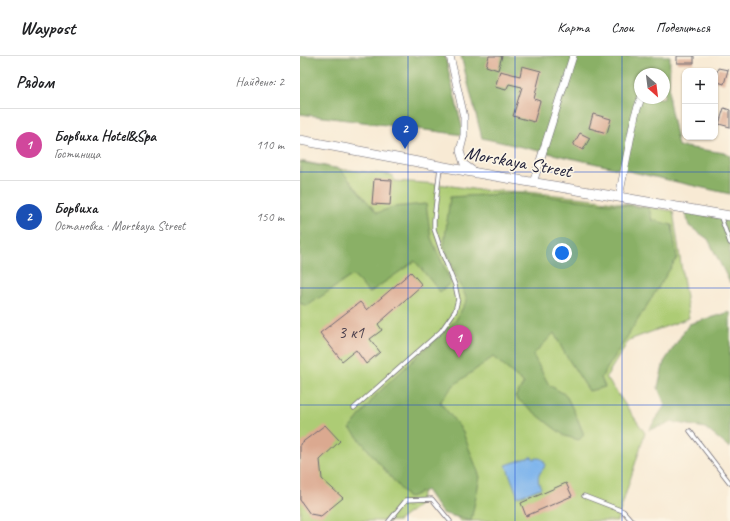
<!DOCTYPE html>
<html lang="ru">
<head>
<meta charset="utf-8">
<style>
  body { margin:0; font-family:Caveat,sans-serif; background:#f6f6f6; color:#202124 }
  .controls { position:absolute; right:12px; top:12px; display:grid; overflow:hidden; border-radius:8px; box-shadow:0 1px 3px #0004 }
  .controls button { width:36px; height:36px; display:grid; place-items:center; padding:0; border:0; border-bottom:1px solid #e0e0e0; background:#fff; color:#202124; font:20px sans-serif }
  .compass { position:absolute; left:334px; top:12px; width:36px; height:36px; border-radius:50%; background:#fff; box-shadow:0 1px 3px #0004; rotate:152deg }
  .you { position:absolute; left:262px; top:197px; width:14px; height:14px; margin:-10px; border:3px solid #fff; border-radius:50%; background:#1a73e8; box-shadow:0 0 0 6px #1a73e833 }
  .badge { display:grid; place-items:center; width:26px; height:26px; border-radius:50%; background:#0f766e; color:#fff; font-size:13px; font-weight:700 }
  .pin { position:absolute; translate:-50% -33px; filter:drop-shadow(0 1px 2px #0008) }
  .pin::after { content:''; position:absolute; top:21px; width:14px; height:12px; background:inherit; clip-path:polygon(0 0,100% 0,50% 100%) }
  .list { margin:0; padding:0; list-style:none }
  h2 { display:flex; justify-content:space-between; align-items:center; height:52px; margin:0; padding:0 16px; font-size:17px }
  h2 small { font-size:13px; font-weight:400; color:#757577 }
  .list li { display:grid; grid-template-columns:26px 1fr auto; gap:12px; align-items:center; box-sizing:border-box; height:72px; padding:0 16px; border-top:1px solid #e0e0e0 }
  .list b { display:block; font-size:15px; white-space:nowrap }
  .list p { margin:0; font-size:13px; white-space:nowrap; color:#757577 }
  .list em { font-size:13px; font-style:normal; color:#757577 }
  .map { position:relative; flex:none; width:430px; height:465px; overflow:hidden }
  header { display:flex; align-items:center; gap:24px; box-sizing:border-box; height:56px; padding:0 20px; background:#fff; border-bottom:1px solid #e0e0e0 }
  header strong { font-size:19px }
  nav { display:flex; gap:22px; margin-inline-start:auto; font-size:14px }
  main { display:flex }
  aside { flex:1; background:#fff }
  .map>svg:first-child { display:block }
  .green { fill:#adcc74; stroke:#687758 }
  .forest { fill:#8ab066; stroke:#566950; fill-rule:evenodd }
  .water { fill:#7db4ec; stroke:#506b94 }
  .building { fill:#dba990 }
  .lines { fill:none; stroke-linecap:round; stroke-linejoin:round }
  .service-casing { stroke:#6d6871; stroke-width:5 }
  .minor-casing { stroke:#6d6871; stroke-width:8 }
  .tertiary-casing { stroke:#6d6871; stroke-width:10 }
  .service { stroke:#fff; stroke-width:3.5 }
  .minor { stroke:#fff; stroke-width:7 }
  .tertiary { stroke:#fff; stroke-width:9 }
  .grid { fill:none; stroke:#1d4ed8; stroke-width:1; stroke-opacity:0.55 }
  .labels { text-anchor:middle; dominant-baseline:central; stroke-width:3.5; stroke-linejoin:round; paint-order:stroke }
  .number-label { font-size:17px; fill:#504450 }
  .street-label { font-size:19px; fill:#22223b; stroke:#fcf5e5 }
</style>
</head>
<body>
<header>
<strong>Waypost</strong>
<nav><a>Карта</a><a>Слои</a><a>Поделиться</a></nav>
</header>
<main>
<aside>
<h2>Рядом<small>Найдено: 2</small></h2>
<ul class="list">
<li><span class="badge" style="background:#d1479c">1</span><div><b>Борвиха Hotel&amp;Spa</b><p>Гостиница</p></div><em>110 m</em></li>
<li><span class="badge" style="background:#1a4fb4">2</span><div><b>Борвиха</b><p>Остановка · Morskaya Street</p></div><em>150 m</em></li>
</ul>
</aside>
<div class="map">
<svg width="430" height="465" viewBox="0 0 430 465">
  <rect width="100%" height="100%" fill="#fcf5e5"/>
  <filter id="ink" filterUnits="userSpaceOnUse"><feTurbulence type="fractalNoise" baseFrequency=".025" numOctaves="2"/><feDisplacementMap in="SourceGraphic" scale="8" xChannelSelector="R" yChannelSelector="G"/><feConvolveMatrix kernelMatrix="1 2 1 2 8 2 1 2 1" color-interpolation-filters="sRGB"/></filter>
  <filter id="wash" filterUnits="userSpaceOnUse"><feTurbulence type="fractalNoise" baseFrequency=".012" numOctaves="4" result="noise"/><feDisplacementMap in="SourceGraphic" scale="16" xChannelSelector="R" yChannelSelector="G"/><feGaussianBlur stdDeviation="0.9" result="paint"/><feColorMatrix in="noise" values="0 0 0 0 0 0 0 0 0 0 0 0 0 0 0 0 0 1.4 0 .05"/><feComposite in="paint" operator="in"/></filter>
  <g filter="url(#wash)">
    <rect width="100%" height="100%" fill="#f8ead4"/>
    <path class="green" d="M0,105L45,114H50L92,119L95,125L138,128L179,134L227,136L294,143L373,155L389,262L329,284L306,321L345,377L317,465H160L127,423L118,450L98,465H0Z"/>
    <path class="forest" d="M0,0H145L164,79L0,58Z
      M161,0H370L369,45L378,90L425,97L430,100V138L182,82ZM340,18H364V42H340Z
      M0,106L40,113L77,157L93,151L126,148L131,182L151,226L140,236L115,205L69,237L53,219L7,250L0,247Z
      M216,137L349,152L352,164L372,169L377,202L301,322L305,331L289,335L265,298L254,277L233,299L249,329L266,339L278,364L284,379L279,384L265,380L250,369L215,341L224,327L193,301L154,329L140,346L162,374L180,421L171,465L142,457L126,434L108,442L50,372L77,338L156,264L167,244L144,190L150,141Z
      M385,156L430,164V227L408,183L389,170Z
      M430,256V392L405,372L373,366L349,374L365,349L358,331L364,306L389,268Z"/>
    <path class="water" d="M230,401H232L234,403C239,401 243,402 245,408L244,412C237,419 237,424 241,432L218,441L206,409Z"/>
    <g id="blocks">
      <path class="building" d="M189,0H202L198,14L186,10Z
        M377,0H394V7H377Z
        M222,10L241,15L234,43L240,45L234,66L213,60L222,31L209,28L206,34L195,31L200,15L220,20Z
        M418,12L428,14L424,28L415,25Z
        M424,52L430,54V71L419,68Z
        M293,58L311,63L307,77L289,72Z
        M280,77L290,82L283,94L273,89Z
        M74,123L92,124L90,149L72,148Z
        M111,216L122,229L78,268L82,274L70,283L80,296L66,308L56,294L42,305L20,277L60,246L67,254Z
        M25,369L40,385L20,404L22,423L43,442L21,460L10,458L0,444V388Z
        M266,427L272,440L226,460L221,447Z"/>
    </g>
  </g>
  <g filter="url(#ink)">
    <use href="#blocks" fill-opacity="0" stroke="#6d6871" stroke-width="1"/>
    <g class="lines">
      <defs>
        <path id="service" d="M420,159L430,187
          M54,352L141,275L155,255L158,243L155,229L142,197L134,173V164L140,111
          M390,375L430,427
          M284,440L323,455L332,465
          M89,465L106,444L132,443L150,465"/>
        <path id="minor" d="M150,0L164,61V79L160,95L164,108L175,116
          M233,127L273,0
          M319,141L335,59L341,42"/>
        <path id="tertiary" d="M0,84L177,117L430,160"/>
      </defs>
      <use href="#service" class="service-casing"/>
      <use href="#minor" class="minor-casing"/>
      <use href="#tertiary" class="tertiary-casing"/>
      <use href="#service" class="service"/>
      <use href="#minor" class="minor"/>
      <use href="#tertiary" class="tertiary"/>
    </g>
  </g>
  <path class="grid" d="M108,0V465M215,0V465M322,0V465M0,116H430M0,232H430M0,349H430"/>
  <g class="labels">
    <g class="number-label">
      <text x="51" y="276">3 к1</text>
    </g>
    <g class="street-label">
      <text transform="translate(218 106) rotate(10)">Morskaya Street</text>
    </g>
  </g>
</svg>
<div class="controls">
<button>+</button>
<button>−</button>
</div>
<svg class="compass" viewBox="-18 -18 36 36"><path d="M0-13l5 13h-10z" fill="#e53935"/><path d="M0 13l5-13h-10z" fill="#757577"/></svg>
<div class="you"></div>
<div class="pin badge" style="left:159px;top:302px;background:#d1479c">1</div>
<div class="pin badge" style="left:105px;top:93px;background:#1a4fb4">2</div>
</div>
</main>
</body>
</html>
